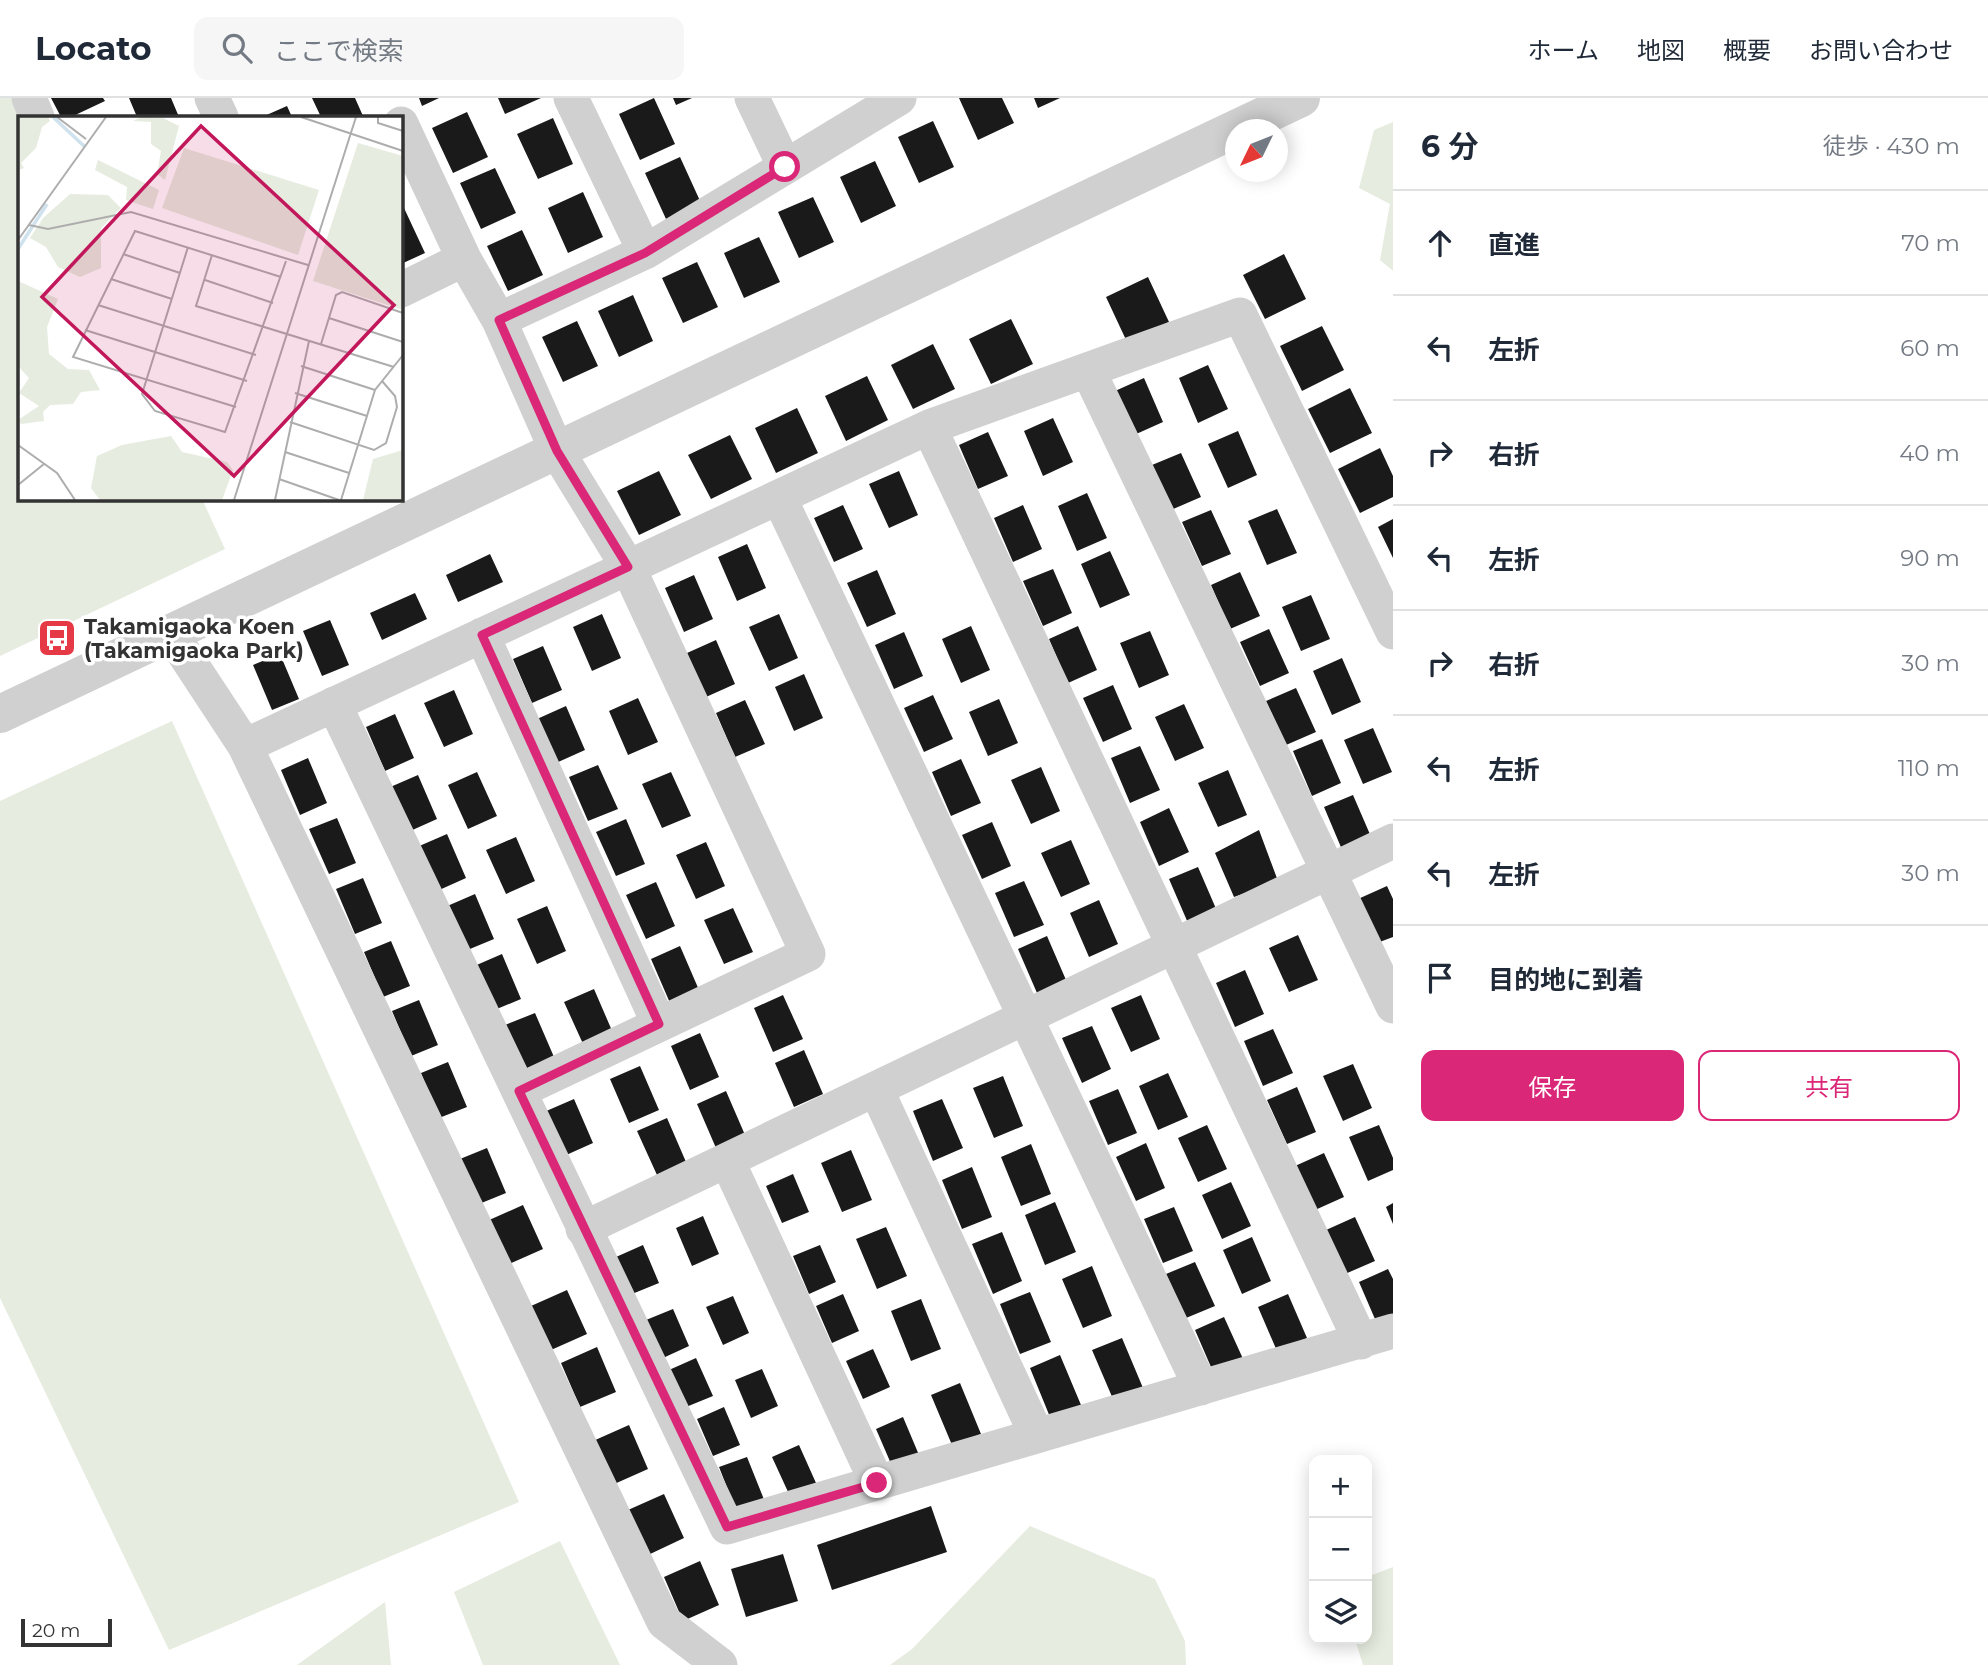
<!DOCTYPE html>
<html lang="ja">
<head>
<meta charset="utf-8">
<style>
  body { margin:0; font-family:Montserrat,"Noto Sans JP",sans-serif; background:#f6f6f7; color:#1f2937 }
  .controls { position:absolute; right:21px; bottom:21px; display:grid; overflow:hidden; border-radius:14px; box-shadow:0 4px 18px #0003 }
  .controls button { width:63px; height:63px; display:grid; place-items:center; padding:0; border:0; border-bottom:2px solid #e0e1e3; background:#fff; color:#1f2937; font:35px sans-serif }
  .compass { position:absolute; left:1225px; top:21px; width:63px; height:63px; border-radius:50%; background:#fff; box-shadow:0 4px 18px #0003; rotate:227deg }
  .scale { position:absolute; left:21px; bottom:18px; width:91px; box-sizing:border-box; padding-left:7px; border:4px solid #333; border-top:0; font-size:19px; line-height:24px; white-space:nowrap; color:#333; -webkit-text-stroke:5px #fff; paint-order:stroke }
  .stop { position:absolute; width:21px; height:21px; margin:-16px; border:5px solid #db2777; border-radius:50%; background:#fff }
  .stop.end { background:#db2777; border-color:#fff; box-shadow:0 2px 7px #0008 }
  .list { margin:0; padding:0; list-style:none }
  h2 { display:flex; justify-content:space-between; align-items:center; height:91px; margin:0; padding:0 28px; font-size:30px }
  h2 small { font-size:23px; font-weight:400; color:#747a83 }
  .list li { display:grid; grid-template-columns:46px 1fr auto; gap:21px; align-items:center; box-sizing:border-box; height:105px; padding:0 28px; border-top:2px solid #e0e1e3 }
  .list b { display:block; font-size:26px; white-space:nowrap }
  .list em { font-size:23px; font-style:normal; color:#747a83 }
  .actions { display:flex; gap:14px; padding:21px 28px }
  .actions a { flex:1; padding:16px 0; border:2px solid #db2777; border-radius:14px; text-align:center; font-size:24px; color:#db2777 }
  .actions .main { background:#db2777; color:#fff }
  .icon { flex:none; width:38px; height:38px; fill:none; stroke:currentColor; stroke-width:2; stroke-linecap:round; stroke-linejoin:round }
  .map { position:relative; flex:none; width:1393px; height:1567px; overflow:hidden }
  header { display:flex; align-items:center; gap:42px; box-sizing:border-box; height:98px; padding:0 35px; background:#fff; border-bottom:2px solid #e0e1e3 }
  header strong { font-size:33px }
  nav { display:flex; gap:38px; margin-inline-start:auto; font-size:24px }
  .search { width:490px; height:63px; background:#f6f6f7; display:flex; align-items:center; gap:18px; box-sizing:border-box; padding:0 24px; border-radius:14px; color:#747a83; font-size:26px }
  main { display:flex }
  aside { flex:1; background:#fff }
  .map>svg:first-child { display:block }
  .green { fill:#e6ecdf }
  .building { fill:#1a1a1a }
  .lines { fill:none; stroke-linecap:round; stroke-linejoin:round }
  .minor { stroke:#d0d0d0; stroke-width:35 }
  .tertiary { stroke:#d0d0d0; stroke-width:38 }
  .route { stroke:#db2777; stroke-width:9 }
  .labels { text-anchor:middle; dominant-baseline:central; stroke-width:7; stroke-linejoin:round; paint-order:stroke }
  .poi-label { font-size:21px; font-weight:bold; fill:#333; stroke:#fff; text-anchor:start }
  .inset-river { fill:none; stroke:#cfe2ee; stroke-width:3.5 }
  .inset-road { fill:none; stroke:#adadad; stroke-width:2 }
  .view { fill:#c2185b; fill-opacity:0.15; stroke:#c2185b; stroke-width:3.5 }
  .inset-edge { fill:none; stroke:#333; stroke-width:3.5 }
</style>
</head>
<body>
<header>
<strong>Locato</strong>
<div class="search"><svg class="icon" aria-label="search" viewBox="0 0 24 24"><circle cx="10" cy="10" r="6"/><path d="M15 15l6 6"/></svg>ここで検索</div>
<nav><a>ホーム</a><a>地図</a><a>概要</a><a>お問い合わせ</a></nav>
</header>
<main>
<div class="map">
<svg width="1393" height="1567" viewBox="0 0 1393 1567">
  <rect width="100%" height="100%" fill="#fff"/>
  <path class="green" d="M0,0H13L19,19V401H202L225,451L0,558Z
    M1393,24V173L1380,162L1390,106L1359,90L1374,32Z
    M172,623L519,1404L169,1552L0,1200V703Z
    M1030,1428L1155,1481L1185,1543L1186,1567H890L912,1551Z
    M560,1443L620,1567H483L454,1494Z
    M1393,1469V1567H1363L1355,1541H1367V1479Z
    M385,1504L391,1567H297Z"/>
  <path class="building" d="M51,0H103L105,3L71,19H61Z
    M129,0H171L179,19H137Z
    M312,0H355L363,18L321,19Z
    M419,0H439L422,8Z
    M498,0H541L505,16Z
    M654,0L675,46L640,62L619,16Z
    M673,0H692L676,7Z
    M959,0H1002L1014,25L978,42Z
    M1034,0H1060L1038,10Z
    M287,8L292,19H262Z
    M467,14L488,59L453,75L432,30Z
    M553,20L573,66L538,81L517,36Z
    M933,23L954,69L919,85L898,39Z
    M680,59L701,105L666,121L645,75Z
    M875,63L896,108L861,125L840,79Z
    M495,70L516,115L481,131L460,85Z
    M583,94L603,139L568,155L548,110Z
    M813,99L834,144L799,160L778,114Z
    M404,110L425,155L401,166V111Z
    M522,132L543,177L508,193L487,148Z
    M759,139L780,184L744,200L724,155Z
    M1284,156L1306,201L1265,221L1243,177Z
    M697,164L718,209L683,225L662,180Z
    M1148,179L1169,224L1127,244L1106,199Z
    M633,197L653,243L619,259L598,213Z
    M1011,221L1033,266L991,286L969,241Z
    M577,223L598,268L563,284L542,239Z
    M1322,228L1344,272L1302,293L1280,248Z
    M933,246L955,291L913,311L891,267Z
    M1208,267L1228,311L1198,325L1179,280Z
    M867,278L888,322L846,343L825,298Z
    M1144,280L1163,324L1134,337L1115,293Z
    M1350,290L1372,335L1330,355L1308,311Z
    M797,310L818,355L776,375L755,330Z
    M1053,320L1073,364L1043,378L1024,333Z
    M1238,333L1257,377L1228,390L1208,346Z
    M988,334L1008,378L978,391L959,347Z
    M730,337L752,381L711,401L688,357Z
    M1380,350L1393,378V399L1360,415L1338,371Z
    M1181,355L1201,399L1171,412L1152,367Z
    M659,373L681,417L639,437L617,393Z
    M899,373L918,417L889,430L869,386Z
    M1087,395L1107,440L1077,453L1058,408Z
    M843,407L863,451L834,464L814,420Z
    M1023,407L1042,451L1013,464L994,420Z
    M1277,411L1297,455L1267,467L1248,423Z
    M1211,412L1231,456L1202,468L1182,424Z
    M1393,421V460L1378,429Z
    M747,446L766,490L737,503L718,459Z
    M1110,453L1130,497L1100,510L1081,466Z
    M490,456L503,484L458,504L446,477Z
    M1053,471L1072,515L1043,528L1023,483Z
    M877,472L896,516L867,529L847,485Z
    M1240,474L1260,518L1230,531L1211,487Z
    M694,477L713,521L684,534L665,490Z
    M415,495L427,521L382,542L370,515Z
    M1311,497L1330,541L1301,553L1282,509Z
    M602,516L621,560L592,573L573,529Z
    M779,516L798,560L769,573L749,529Z
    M330,522L349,567L322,578L303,533Z
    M971,528L990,572L961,585L942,541Z
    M1078,528L1097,572L1068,585L1049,541Z
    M1269,531L1289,575L1260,588L1240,544Z
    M1150,533L1169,577L1139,590L1120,545Z
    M904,534L923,578L894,591L875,547Z
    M716,542L735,586L706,599L687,555Z
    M543,548L562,592L532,605L513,561Z
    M280,556L299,601L272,612L253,567Z
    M1342,560L1361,604L1332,617L1313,573Z
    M804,576L823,620L794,633L775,589Z
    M1113,587L1132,631L1103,644L1083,600Z
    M1296,590L1316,634L1286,647L1266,603Z
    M454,592L473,636L444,649L424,605Z
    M933,597L953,641L924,654L904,610Z
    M638,600L658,644L628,657L609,613Z
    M999,601L1018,645L988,658L969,614Z
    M745,602L765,646L735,659L716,615Z
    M1184,606L1204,650L1175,663L1155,619Z
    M566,608L585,652L556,665L537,621Z
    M395,616L414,660L385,673L366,629Z
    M1373,630L1392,674L1363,686L1344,642Z
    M1322,641L1341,685L1312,698L1293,653Z
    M1140,648L1160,692L1130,705L1111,660Z
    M308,660L327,705L300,717L281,672Z
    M961,661L981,705L951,718L932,674Z
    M598,667L618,711L588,723L569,679Z
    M1041,669L1060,713L1031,726L1011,682Z
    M1228,672L1247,717L1218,729L1198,685Z
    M477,674L497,718L468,731L448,687Z
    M671,674L691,718L662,730L642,686Z
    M418,677L437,721L408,734L388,690Z
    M1353,697L1372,741L1343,754L1324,709Z
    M1169,710L1189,754L1159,768L1140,724Z
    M337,720L356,765L329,776L309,731Z
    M626,721L645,766L616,778L596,734Z
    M992,724L1011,768L982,781L962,737Z
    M1259,732L1278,783L1234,799L1215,755Z
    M447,736L466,780L437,793L417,749Z
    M516,739L535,783L506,796L486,752Z
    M1071,742L1090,786L1061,799L1041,755Z
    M706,744L725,788L696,801L676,757Z
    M1198,769L1217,813L1188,825L1169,781Z
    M363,780L382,825L355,836L336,791Z
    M1024,783L1044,827L1014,839L995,795Z
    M656,784L675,828L646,841L626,797Z
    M1387,788L1393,801V839L1377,845L1358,801Z
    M475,796L494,841L465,853L445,809Z
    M1099,802L1118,846L1089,859L1070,815Z
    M547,808L566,853L537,866L517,821Z
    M733,810L753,854L724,866L704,822Z
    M1298,837L1318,882L1289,894L1269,850Z
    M1047,838L1066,882L1037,895L1018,851Z
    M391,843L410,888L383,899L364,854Z
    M680,848L699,892L670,905L651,861Z
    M502,856L521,901L492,913L472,869Z
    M1245,872L1264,916L1235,929L1216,885Z
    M594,891L613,935L584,948L564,904Z
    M783,897L803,941L773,954L754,910Z
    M1141,897L1160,941L1131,954L1111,910Z
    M419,902L438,947L411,958L392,913Z
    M535,915L554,959L525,971L505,927Z
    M1092,928L1111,971L1082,985L1062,940Z
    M1273,931L1293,975L1263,988L1244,943Z
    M700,935L719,979L690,992L671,948Z
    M804,952L823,996L794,1009L775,965Z
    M448,964L467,1009L439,1020L421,975Z
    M1353,966L1372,1010L1343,1023L1323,978Z
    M640,968L659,1012L629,1025L610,981Z
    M1168,975L1188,1019L1158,1032L1139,988Z
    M1003,978L1023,1028L994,1040L973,990Z
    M1297,989L1316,1034L1287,1046L1267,1002Z
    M1118,991L1137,1035L1108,1047L1089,1003Z
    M726,993L745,1037L716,1050L697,1006Z
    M574,1001L593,1045L564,1058L544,1014Z
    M942,1001L963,1050L933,1063L913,1013Z
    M667,1020L686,1064L657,1077L637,1033Z
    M1207,1027L1227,1071L1198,1084L1178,1040Z
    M1379,1027L1393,1060V1072L1368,1083L1349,1039Z
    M1146,1045L1165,1090L1136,1103L1116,1059Z
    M1031,1046L1051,1096L1021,1108L1001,1059Z
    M487,1050L506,1095L479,1106L460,1061Z
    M851,1052L872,1102L842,1114L821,1065Z
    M1324,1055L1344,1099L1315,1112L1295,1068Z
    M972,1069L992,1119L962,1131L942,1082Z
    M793,1076L809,1114L782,1125L766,1088Z
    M1231,1084L1251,1128L1222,1141L1202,1097Z
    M1055,1104L1076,1154L1045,1167L1025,1117Z
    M1393,1105V1126L1386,1109Z
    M523,1107L543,1151L507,1167L487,1123Z
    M1174,1109L1193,1153L1163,1165L1144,1121Z
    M703,1118L719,1156L692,1168L676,1130Z
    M1355,1119L1375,1163L1345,1176L1326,1132Z
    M886,1129L907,1178L877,1191L856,1141Z
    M1002,1134L1022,1183L993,1196L972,1146Z
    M1252,1139L1271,1183L1242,1196L1223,1152Z
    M643,1147L659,1185L632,1196L616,1159Z
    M820,1147L836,1184L809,1196L793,1158Z
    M1195,1164L1215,1208L1186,1220L1166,1176Z
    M1092,1168L1112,1218L1083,1230L1062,1181Z
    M1388,1171L1393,1181V1221L1378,1228L1359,1184Z
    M567,1192L587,1236L551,1252L531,1208Z
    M1030,1194L1051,1244L1020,1256L1000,1206Z
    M843,1196L859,1233L832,1245L816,1208Z
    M1288,1196L1307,1240L1277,1253L1258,1209Z
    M733,1198L749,1235L723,1247L706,1209Z
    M921,1201L941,1251L911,1263L891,1213Z
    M673,1211L689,1248L663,1260L646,1222Z
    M1224,1219L1244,1263L1214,1276L1195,1232Z
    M1122,1240L1143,1290L1113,1301L1092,1252Z
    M597,1249L616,1294L580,1309L561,1265Z
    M873,1251L890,1289L863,1301L846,1263Z
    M1060,1257L1081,1307L1050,1319L1030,1270Z
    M696,1260L713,1298L686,1309L669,1272Z
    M762,1271L778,1308L751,1320L735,1282Z
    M960,1285L981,1336L952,1347L931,1297Z
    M724,1309L740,1347L713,1358L697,1321Z
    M903,1319L919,1357L892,1368L876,1331Z
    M629,1327L648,1371L612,1387L593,1343Z
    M799,1347L816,1385L789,1396L772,1359Z
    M747,1359L765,1404L737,1415L719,1369Z
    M664,1396L684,1440L648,1457L628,1412Z
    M931,1408L947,1454L832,1492L817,1447Z
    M783,1456L798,1503L746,1519L731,1471Z
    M700,1463L719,1507L683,1523L664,1479Z"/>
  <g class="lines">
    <path class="minor" d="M29,0L37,19
      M212,0L221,19
      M571,0L645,154
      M752,0L785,69
      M401,26L464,161L499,222L557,353L628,469L808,856L519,993
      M401,192L464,161
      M499,222L645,154L899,0
      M1088,272L1393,908
      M929,329L1361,1244
      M779,399L1201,1290
      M172,537L245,648L664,1524L720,1567
      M482,537L659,926
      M334,606L727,1429L1393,1233
      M245,648L929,329L1240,217L1393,534
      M876,991L1037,1338
      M727,1062L877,1385
      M583,1131L1393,743"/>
    <path class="tertiary" d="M0,616L1301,0"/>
  </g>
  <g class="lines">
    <path class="route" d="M785,69L645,155L499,222L557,353L628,469L482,537L659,926L519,993L727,1429L877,1385"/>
  </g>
  <defs>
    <symbol id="bus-square" viewBox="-11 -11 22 22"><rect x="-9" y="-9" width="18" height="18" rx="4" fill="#e63946" stroke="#fff"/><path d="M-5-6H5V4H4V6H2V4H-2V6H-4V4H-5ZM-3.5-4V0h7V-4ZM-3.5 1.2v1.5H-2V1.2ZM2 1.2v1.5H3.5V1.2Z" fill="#fff"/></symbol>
  </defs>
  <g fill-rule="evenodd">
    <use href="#bus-square" x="35" y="518" width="44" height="44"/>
  </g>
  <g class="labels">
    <g class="poi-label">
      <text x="84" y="528">Takamigaoka Koen<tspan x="84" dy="24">(Takamigaoka Park)</tspan></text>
    </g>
  </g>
  <g transform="translate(18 18)">
    <rect width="385" height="385" fill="#fff"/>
    <path d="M0,1H30L32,5L24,11L18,32L3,47L6,52L0,54ZM124,1L145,2L161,10L147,64L139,58L143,35L133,28V6L115,5ZM340,27L385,40V194L295,165ZM166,32L301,74L280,139L144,92ZM80,44L141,74L135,93L108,84L109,71L77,54ZM52,78L90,79L103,92L83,112V152L62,161L40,151L28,131L12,122L25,102ZM0,165L40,183L29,211L31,238L50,253L71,254L82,274L63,276L55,288L32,289L25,296L26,305L3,308L0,304L21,290L1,277L11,262L0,250ZM153,320L164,336L209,346L215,354L204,384H82L73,372L79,340L104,329ZM385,334V384H345L355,343Z" fill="#e6ecdf"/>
    <path class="inset-river" d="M35,1L67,31M0,133L29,88"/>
    <path class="inset-road" d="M39,1L68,23M283,1L385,35M360,1V7L385,15M11,109L30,113L113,96L290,149M0,124L88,1M170,131L124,278L137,295L207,316L268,145M105,138L162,157M194,139L178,190L376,251M93,163L154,183M187,164L255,187M80,189L238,239M311,202L385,226M67,214L229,265M303,228L318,179L324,176L385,197M283,250L357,274M277,277L349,300M218,291L55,241L117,115L263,161M272,306L356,334L368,327L379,291L377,280L364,265M0,329L39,357L57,384M267,336L331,357M261,363L321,384M0,369L26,348M216,384L338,1M257,384L291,225M323,384L357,274L385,239"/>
    <path class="view" d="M183,10L376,189L216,360L24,181Z"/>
    <rect width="385" height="385" class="inset-edge"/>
  </g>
</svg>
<div class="controls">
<button>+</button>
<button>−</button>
<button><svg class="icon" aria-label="layers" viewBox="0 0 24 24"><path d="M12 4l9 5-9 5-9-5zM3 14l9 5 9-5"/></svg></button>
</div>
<svg class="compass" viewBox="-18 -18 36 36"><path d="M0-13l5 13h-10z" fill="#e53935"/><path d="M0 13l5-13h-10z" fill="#747a83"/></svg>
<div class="scale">20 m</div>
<div class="stop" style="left:785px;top:69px"></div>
<div class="stop end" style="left:877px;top:1385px"></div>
</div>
<aside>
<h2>6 分<small>徒歩 · 430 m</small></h2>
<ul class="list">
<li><svg class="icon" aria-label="ahead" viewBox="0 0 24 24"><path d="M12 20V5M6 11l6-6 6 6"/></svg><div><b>直進</b></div><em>70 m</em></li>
<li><svg class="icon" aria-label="left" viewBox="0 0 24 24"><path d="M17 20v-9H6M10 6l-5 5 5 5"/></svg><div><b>左折</b></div><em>60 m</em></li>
<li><svg class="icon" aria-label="right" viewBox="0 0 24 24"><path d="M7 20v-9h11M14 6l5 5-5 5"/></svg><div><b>右折</b></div><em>40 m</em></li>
<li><svg class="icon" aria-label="left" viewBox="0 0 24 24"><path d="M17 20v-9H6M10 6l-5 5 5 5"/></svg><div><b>左折</b></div><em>90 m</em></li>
<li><svg class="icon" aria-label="right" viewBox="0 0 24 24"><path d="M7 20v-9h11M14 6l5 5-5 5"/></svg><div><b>右折</b></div><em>30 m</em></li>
<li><svg class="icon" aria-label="left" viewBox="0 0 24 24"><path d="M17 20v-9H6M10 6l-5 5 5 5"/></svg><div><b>左折</b></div><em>110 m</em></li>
<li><svg class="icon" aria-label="left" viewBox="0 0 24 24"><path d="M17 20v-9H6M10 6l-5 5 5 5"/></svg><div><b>左折</b></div><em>30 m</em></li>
<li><svg class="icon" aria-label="arrive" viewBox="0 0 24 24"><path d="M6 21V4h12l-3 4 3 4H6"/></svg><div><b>目的地に到着</b></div></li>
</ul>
<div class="actions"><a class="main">保存</a><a>共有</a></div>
</aside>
</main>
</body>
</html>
